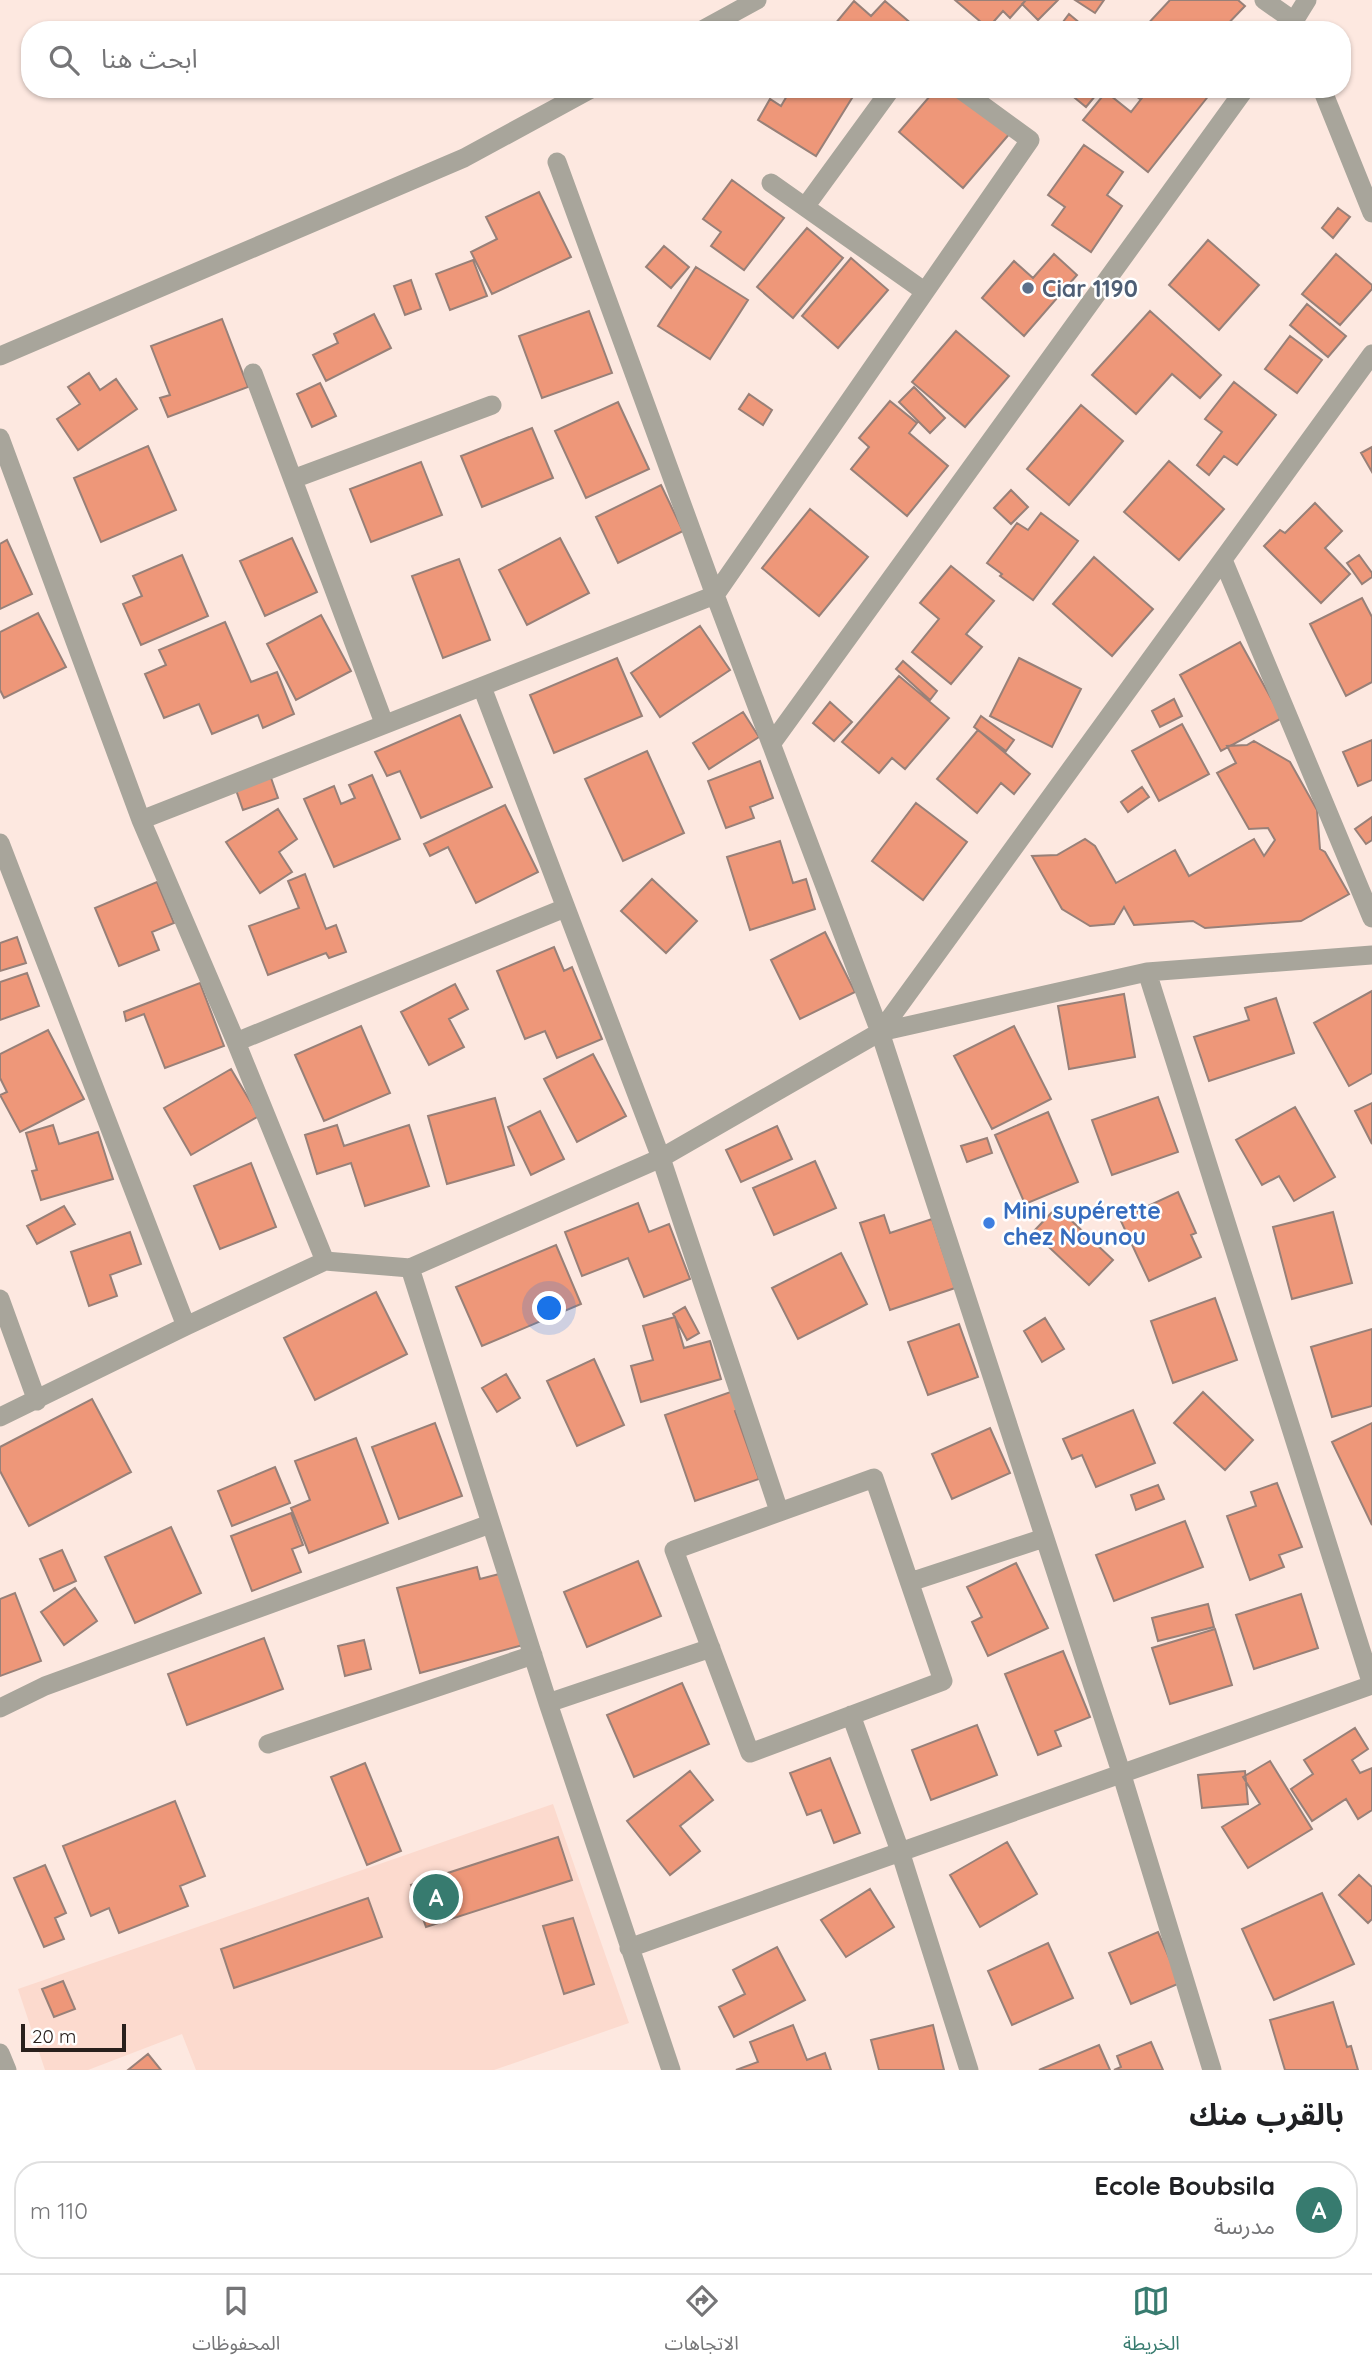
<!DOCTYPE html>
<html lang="ar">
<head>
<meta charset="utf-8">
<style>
  body { margin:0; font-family:Quicksand,"Noto Sans Arabic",sans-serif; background:#f6f6f6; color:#202124; direction:rtl }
  .scale { position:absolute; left:21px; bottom:18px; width:105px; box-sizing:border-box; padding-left:7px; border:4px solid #29201c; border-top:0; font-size:19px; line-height:24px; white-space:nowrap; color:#29201c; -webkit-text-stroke:5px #fff; paint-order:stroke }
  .you { position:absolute; left:550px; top:1309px; width:24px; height:24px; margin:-18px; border:5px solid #fff; border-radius:50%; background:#1a73e8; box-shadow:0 0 0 10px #1a73e833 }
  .badge { display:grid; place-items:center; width:46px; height:46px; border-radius:50%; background:#377b6f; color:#fff; font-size:23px; font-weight:700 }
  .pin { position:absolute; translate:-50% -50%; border:4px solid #fff; box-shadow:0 2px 7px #0006 }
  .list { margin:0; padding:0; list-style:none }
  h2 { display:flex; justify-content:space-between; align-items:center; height:91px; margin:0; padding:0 28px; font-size:30px }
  h2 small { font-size:23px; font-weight:400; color:#757577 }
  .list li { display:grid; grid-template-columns:46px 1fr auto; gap:21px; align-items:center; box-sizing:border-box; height:98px; margin:0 14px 14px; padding:0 14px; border:2px solid #e0e0e0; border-radius:28px }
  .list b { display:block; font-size:26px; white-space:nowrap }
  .list p { margin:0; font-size:23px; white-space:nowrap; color:#757577 }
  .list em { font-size:23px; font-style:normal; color:#757577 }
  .icon { flex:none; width:38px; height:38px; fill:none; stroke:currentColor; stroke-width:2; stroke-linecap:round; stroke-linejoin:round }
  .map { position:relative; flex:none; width:1372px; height:2070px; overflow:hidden; direction:ltr }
  .search { position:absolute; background:#fff; box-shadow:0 2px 5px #0004; left:21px; right:21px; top:21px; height:77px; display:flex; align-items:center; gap:18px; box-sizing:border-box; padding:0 24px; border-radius:28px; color:#757577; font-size:26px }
  .sheet { height:203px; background:#fff }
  nav { display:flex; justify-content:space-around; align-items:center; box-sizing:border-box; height:98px; border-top:2px solid #e0e0e0; background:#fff; font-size:19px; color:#757577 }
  nav a { display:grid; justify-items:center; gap:4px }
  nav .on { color:#377b6f }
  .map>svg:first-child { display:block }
  .built { fill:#fcdace }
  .building { fill:#ee9779; stroke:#988078; stroke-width:2 }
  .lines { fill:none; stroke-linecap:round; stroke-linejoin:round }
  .minor { stroke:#a8a59b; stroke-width:19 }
  .service-dot { fill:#5c6f8a; stroke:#fff; stroke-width:2.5 }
  .shop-dot { fill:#3f7fe0; stroke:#fff; stroke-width:2.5 }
  .labels { text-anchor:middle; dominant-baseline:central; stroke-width:5; stroke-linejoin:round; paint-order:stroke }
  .service-label { font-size:23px; font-weight:bold; fill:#4e5e75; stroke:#fff; text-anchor:start }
  .shop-label { font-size:23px; font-weight:bold; fill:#366cbe; stroke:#fff; text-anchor:start }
</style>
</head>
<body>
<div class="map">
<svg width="1372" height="2070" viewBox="0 0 1372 2070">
  <rect width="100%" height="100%" fill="#fde8e0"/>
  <path class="built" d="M553,1804L629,2023L494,2070H196L182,2034L88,2070H45L18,1989Z"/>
  <path class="building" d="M955,0H1026L1010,18L1003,11L988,28Z
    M1026,0H1058L1038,20L1022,4Z
    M1075,0H1104L1095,13Z
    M1170,0H1238L1245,6L1222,30H1146L1144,28Z
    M854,1L871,16L885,1L914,26L911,30H830Z
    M1069,14L1087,29L1090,25L1096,30H1057Z
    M791,89H838L852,98L816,156L758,120L770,99L781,106Z
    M936,89H963L1011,132L963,188L899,132Z
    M1064,89H1101L1086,107Z
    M1127,89H1148L1140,99Z
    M1149,89H1204L1210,94L1148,172L1083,120L1106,92L1131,112Z
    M1084,145L1123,172L1107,195L1122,206L1091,252L1052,225L1065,207L1048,195Z
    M732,180L784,218L744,270L711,246L721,232L703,219Z
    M539,192L571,257L492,294L471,252L497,239L486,217Z
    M1338,208L1350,217L1333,238L1322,228Z
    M807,228L843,258L793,318L757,287Z
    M1208,240L1259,285L1219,330L1169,285Z
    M664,246L689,267L671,288L646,267Z
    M1054,254L1077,275L1024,336L982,298L1014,261L1033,278Z
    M1336,254L1372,285V289L1340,325L1302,294Z
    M851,258L888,290L838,348L802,316Z
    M473,260L487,296L450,310L436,274Z
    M696,267L748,300L710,359L658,326Z
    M411,280L421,309L405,315L394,286Z
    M1307,304L1346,336L1328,357L1290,325Z
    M589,311L612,373L542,398L519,336Z
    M1150,311L1221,375L1200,398L1172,374L1136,414L1092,375Z
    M374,314L391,348L326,381L313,355L338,343L334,334Z
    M222,319L248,387L168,417L160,398L170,395L151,346Z
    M956,331L1009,376L965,427L912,382Z
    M1290,336L1322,360L1297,393L1265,369Z
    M89,373L100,390L116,379L137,409L78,450L57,419L80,404L68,387Z
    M1234,382L1276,415L1237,465L1224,456L1209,475L1197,465L1222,432L1205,419Z
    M320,383L336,416L312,427L297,394Z
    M914,387L945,418L930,433L899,402Z
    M749,394L772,410L763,425L739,409Z
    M890,401L917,423L909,433L948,466L907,516L851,469L869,447L859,438Z
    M618,402L649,469L586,498L555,431Z
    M1081,405L1123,441L1069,505L1027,469Z
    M532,428L553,478L482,507L461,456Z
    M148,446L176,510L101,542L74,478Z
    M1372,447V472L1361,453Z
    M1169,461L1224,509L1179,560L1124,512Z
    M421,462L442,515L371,542L350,489Z
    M661,485L683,531L618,563L596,517Z
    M1011,490L1028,507L1011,524L994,508Z
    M1315,503L1342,531L1325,548L1350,574L1321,603L1264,546L1280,530L1285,533Z
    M810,509L868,557L819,616L762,568Z
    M1041,513L1078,541L1033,600L1000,576L1002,574L987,563L1017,523L1028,530Z
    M292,538L317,592L265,616L240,561Z
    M560,538L589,593L527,625L499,570Z
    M7,540L32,594L0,609V544Z
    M182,555L208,616L141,645L123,604L142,596L133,576Z
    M1359,555L1372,573V577L1362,584L1347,563Z
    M1094,557L1153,609L1112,656L1053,604Z
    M459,559L490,640L443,658L412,576Z
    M951,566L994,601L966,634L982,647L951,684L912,652L939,619L920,603Z
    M1362,598L1372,617V682L1346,696L1310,624Z
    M38,613L66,667L4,698L0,690V632Z
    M321,615L351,671L296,700L267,644Z
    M225,622L251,682L277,672L294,714L263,728L258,715L212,734L199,704L164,718L145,674L166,665L159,650Z
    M700,626L730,670L660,717L631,673Z
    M1240,642L1282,718L1221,751L1180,675Z
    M617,658L642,716L554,753L530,695Z
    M1019,658L1081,689L1052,747L990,716Z
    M903,661L937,691L930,700L896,669Z
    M899,676L949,718L905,769L892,758L879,773L842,742Z
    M1174,699L1182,716L1160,727L1152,711Z
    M830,702L852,722L834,741L813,723Z
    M743,712L759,737L709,769L693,743Z
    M460,715L492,787L421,818L400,771L387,776L375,752Z
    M981,716L1014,740L1006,751L974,727Z
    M1182,724L1209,774L1159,801L1132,751Z
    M978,730L1030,774L1014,794L1001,783L977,813L937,779Z
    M1372,740V780L1358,786L1343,752Z
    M1254,741L1290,762L1317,810L1320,849L1325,852L1349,894L1301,921L1205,928L1193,921L1134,925L1124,907L1114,924L1090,926L1062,909L1032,856L1057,855L1085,839L1095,846L1116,883L1175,850L1189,876L1254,839L1264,856L1275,840L1268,828L1249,829L1217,773L1236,763L1227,746L1247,745Z
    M647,751L684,833L623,861L585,779Z
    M760,761L773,798L750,807L754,818L726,828L708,781Z
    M270,775L278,798L243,810L235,787Z
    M372,775L400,839L334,867L304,799L334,786L341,804L355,798L349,785Z
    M1142,787L1149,797L1128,812L1121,802Z
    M916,803L967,842L923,900L872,861Z
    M505,805L538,872L476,903L448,847L430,856L424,844Z
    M278,809L297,839L279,852L292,872L260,893L226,842Z
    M1372,817V840L1366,844L1355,829Z
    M780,841L793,883L806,879L815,909L750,930L727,857Z
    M305,874L326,929L336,925L346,952L329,958L326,953L268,975L249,926L299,908L288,881Z
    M652,879L697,921L666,953L621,911Z
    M157,882L174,923L152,932L159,950L119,966L95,908Z
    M825,932L855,992L800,1019L771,960Z
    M17,937L26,963L0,971V943Z
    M554,947L564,971L572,967L602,1039L557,1058L545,1031L525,1039L497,971Z
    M27,973L39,1006L0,1020V982Z
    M200,983L224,1046L165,1068L144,1014L126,1021L124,1012Z
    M455,984L468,1009L449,1019L464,1047L429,1065L401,1012Z
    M1372,991V1073L1349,1086L1314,1023Z
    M1124,994L1135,1057L1069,1069L1058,1006Z
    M1276,998L1294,1053L1209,1081L1194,1037L1249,1020L1245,1008Z
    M361,1026L390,1093L324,1121L295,1055Z
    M1014,1026L1051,1099L992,1129L954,1056Z
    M48,1030L84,1099L20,1132L0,1095L7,1092L0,1078V1054Z
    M593,1054L626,1116L577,1142L544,1079Z
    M231,1069L259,1116L191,1155L164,1108Z
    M1158,1097L1178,1152L1112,1175L1092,1120Z
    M495,1098L514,1165L447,1184L428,1116Z
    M1372,1103V1144L1355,1111Z
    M1295,1107L1335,1177L1294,1201L1279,1176L1262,1185L1236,1140Z
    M540,1111L564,1159L531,1175L508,1127Z
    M1048,1112L1078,1182L1025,1204L995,1135Z
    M53,1125L59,1144L98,1132L113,1179L41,1200L32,1171L37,1170L26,1133Z
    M337,1125L344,1146L409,1125L429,1186L365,1206L351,1163L317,1174L305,1135Z
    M777,1126L792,1159L741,1182L726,1150Z
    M987,1138L992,1153L967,1162L961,1146Z
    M815,1161L836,1208L774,1235L753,1188Z
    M251,1163L276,1227L220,1249L194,1186Z
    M1178,1192L1196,1233L1191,1235L1201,1257L1149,1281L1120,1219Z
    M638,1203L649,1232L669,1224L690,1279L644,1297L628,1258L582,1276L565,1232Z
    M64,1206L75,1224L37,1244L27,1226Z
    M1057,1207L1113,1260L1089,1285L1033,1232Z
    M1333,1212L1352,1283L1292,1299L1273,1227Z
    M884,1215L890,1233L932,1219L955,1288L890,1310L860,1223Z
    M130,1232L141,1264L110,1275L117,1296L89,1306L71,1252Z
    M556,1245L581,1304L482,1346L456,1287Z
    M841,1253L867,1304L798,1339L772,1288Z
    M376,1292L407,1354L315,1400L284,1338Z
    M1215,1298L1237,1360L1173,1383L1151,1321Z
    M685,1307L699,1333L687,1340L673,1314Z
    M675,1317L684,1348L710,1341L721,1379L641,1402L631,1366L653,1360L643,1326Z
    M1045,1318L1064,1349L1042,1362L1024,1331Z
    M959,1324L978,1377L928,1395L908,1342Z
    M1372,1329V1406L1332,1417L1311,1347Z
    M594,1359L624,1425L577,1446L547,1381Z
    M506,1374L520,1398L497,1412L482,1388Z
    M742,1388L749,1406L735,1411L759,1479L695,1501L665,1415Z
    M1203,1392L1253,1440L1225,1470L1174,1423Z
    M92,1399L131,1472L29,1526L0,1471V1447Z
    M1133,1410L1155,1463L1096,1487L1082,1455L1072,1459L1063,1439Z
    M435,1423L462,1496L399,1519L372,1447Z
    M1372,1423V1525L1332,1442Z
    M990,1428L1010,1473L952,1499L932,1454Z
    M356,1438L388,1523L309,1553L291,1508L310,1500L295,1461Z
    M275,1467L290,1503L232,1526L218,1491Z
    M1277,1483L1302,1547L1279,1555L1284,1567L1250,1580L1227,1516L1256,1506L1251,1492Z
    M1158,1485L1164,1499L1136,1510L1131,1495Z
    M291,1513L303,1545L292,1549L301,1572L252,1591L231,1536Z
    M1185,1521L1203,1567L1114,1601L1096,1555Z
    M171,1527L201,1593L135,1623L105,1557Z
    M62,1550L76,1581L54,1591L40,1559Z
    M638,1561L661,1616L587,1647L564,1592Z
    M1016,1563L1048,1628L988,1656L972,1622L982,1617L967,1587Z
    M477,1567L480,1579L503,1573L523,1645L420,1673L397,1588Z
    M75,1588L97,1621L64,1645L41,1612Z
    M15,1593L41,1661L0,1676V1599Z
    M1301,1594L1318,1648L1254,1669L1236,1615Z
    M1208,1604L1214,1627L1158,1641L1152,1618Z
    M1215,1629L1232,1685L1170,1704L1152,1648Z
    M264,1638L283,1689L187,1725L168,1674Z
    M364,1640L371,1669L345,1676L338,1646Z
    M1063,1651L1090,1717L1055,1731L1061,1746L1038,1755L1005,1674Z
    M682,1683L709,1744L634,1777L607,1715Z
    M977,1725L997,1775L931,1800L912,1750Z
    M1355,1728L1368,1749L1352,1760L1360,1773L1372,1768V1810L1358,1819L1346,1799L1312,1821L1291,1789L1313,1774L1304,1760Z
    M830,1758L860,1833L834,1843L821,1810L807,1815L790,1773Z
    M1270,1761L1312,1829L1248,1868L1222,1827L1260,1804L1243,1777Z
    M365,1763L401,1851L367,1865L331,1777Z
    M690,1771L713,1800L680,1826L700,1851L670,1875L627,1821Z
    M1245,1771L1248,1804L1202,1808L1198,1775Z
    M175,1801L205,1876L180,1886L188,1906L119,1933L109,1908L91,1916L63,1846Z
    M558,1837L572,1880L426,1927L411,1885Z
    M1007,1842L1037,1894L980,1927L950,1875Z
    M45,1865L66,1913L55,1918L64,1939L44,1947L14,1878Z
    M1359,1875L1372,1887V1919L1368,1923L1339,1895Z
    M870,1889L894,1927L846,1957L821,1920Z
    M1322,1893L1354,1964L1274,2000L1242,1929Z
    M368,1898L382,1937L234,1988L221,1949Z
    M573,1918L594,1984L564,1994L543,1926Z
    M1158,1932L1180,1983L1131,2004L1109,1953Z
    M1048,1943L1073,1998L1012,2025L988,1971Z
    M777,1947L805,2000L734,2037L719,2007L745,1994L733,1970Z
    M63,1981L75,2009L54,2017L42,1989Z
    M1333,2002L1347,2047L1351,2046L1358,2070H1285L1270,2020Z
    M793,2025L807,2060L825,2053L831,2070H736L758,2062L750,2042Z
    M933,2025L944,2070H879L871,2040Z
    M1151,2042L1163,2070H1114L1121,2067L1117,2056Z
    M1099,2045L1110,2070H1039Z
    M148,2054L161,2070H128Z"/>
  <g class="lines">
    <path class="minor" d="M1264,0L1294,21L1288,30
      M702,30L757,0
      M1298,30L1294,21L1307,0
      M1322,89L1372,213
      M557,162L715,595L880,1032L1121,1772L1212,2070
      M771,183L924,291
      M805,207L891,89
      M0,356L464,158L591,89
      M253,373L384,723
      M0,438L141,820L236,1042L325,1261
      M293,479L492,405
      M1223,560L1372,918
      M482,687L661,1158L779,1511
      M772,743L1245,89
      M141,820L715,595L1030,140L960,89
      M0,843L186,1326
      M1147,972L1372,1685
      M880,1032L1147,972L1372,955
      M236,1042L565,908
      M410,1268L661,1158L880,1032L1372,354
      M0,1299L37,1401
      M0,1417L186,1326L325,1261L410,1268L548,1703L671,2070
      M874,1478L943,1681L750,1753L674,1550Z
      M910,1582L1044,1538
      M548,1703L711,1648
      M0,1708L45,1686L490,1524
      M851,1715L900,1851L969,2070
      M268,1744L533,1655
      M629,1948L1372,1685
      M0,2053L7,2070"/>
  </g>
  <circle class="service-dot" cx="1028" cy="288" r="7"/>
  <circle class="shop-dot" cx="989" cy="1223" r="7"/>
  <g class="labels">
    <g class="service-label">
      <text x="1042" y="288">Ciar 1190</text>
    </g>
    <g class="shop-label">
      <text x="1003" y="1210">Mini supérette<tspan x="1003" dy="26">chez Nounou</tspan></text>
    </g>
  </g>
</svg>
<div class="scale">20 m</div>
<div class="you"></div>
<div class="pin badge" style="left:436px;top:1897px">A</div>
<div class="search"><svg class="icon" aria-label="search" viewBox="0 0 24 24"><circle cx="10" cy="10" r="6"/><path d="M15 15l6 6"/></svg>ابحث هنا</div>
</div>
<section class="sheet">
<h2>بالقرب منك<small></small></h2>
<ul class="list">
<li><span class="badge">A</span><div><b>Ecole Boubsila</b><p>مدرسة</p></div><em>110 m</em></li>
</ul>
</section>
<nav>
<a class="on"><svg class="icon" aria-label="map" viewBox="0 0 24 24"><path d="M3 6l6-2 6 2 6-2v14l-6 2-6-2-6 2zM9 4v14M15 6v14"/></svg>الخريطة</a>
<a><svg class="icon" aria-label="directions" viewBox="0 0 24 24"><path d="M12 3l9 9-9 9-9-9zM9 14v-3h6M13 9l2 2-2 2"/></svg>الاتجاهات</a>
<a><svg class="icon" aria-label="saved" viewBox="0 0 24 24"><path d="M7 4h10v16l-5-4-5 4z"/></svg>المحفوظات</a>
</nav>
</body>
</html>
